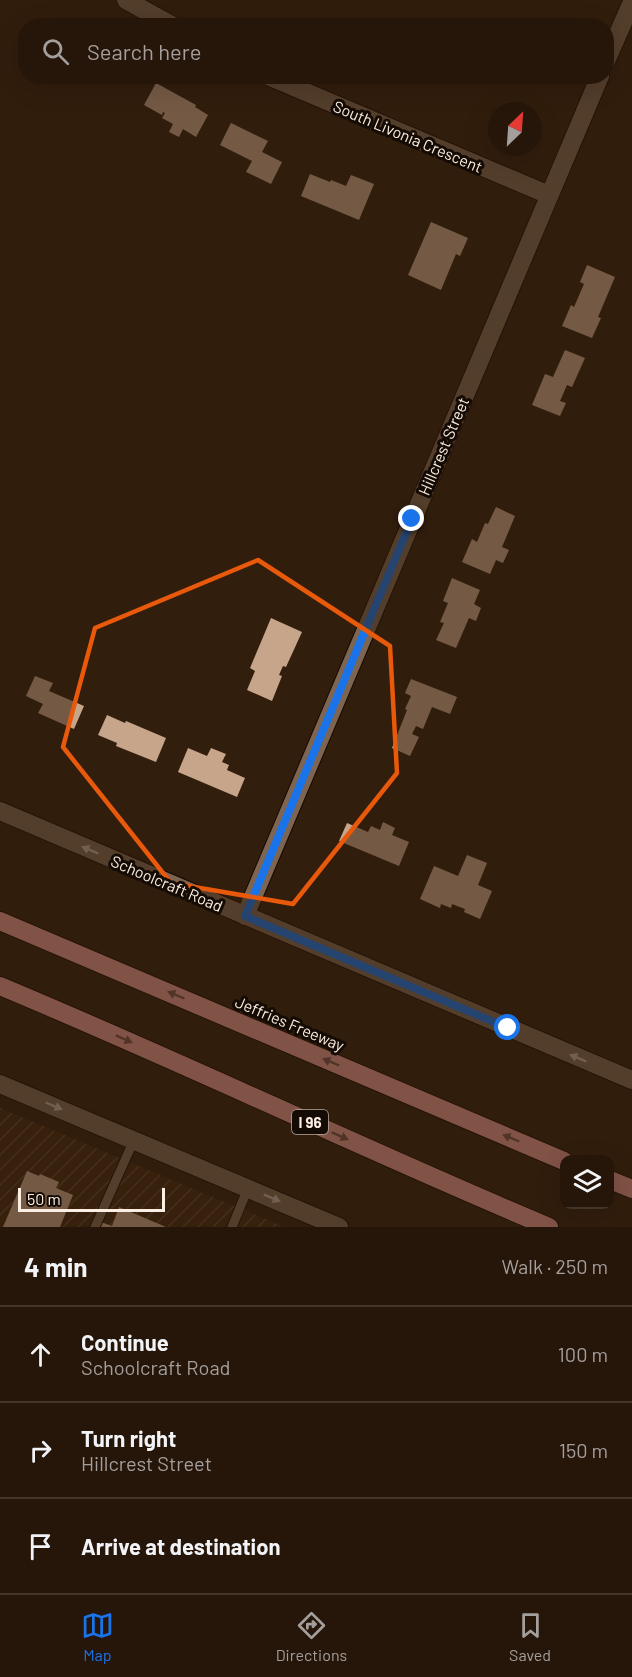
<!DOCTYPE html>
<html lang="en">
<head>
<meta charset="utf-8">
<style>
  body { margin:0; font-family:Barlow,sans-serif; background:#322317; color:#f1f3f6 }
  .controls { position:absolute; right:18px; bottom:18px; display:grid; overflow:hidden; border-radius:12px; box-shadow:0 6px 24px #0002 }
  .controls button { width:54px; height:54px; display:grid; place-items:center; padding:0; border:0; border-bottom:2px solid #42352a; background:#261609; color:#f1f3f6; font:30px sans-serif }
  .compass { position:absolute; left:488px; top:102px; width:54px; height:54px; border-radius:50%; background:#261609; box-shadow:0 6px 24px #0002; rotate:25deg }
  .scale { position:absolute; left:18px; bottom:15px; width:147px; box-sizing:border-box; padding-left:6px; border:3px solid #fceee2; border-top:0; font-size:16px; line-height:21px; white-space:nowrap; color:#fceee2; -webkit-text-stroke:4px #140b04; paint-order:stroke }
  .stop { position:absolute; width:18px; height:18px; margin:-14px; border:4px solid #1a73e8; border-radius:50%; background:#fff }
  .stop.end { background:#1a73e8; border-color:#fff; box-shadow:0 2px 6px #0008 }
  .list { margin:0; padding:0; list-style:none }
  h2 { display:flex; justify-content:space-between; align-items:center; height:78px; margin:0; padding:0 24px; font-size:26px }
  h2 small { font-size:20px; font-weight:400; color:#a49f9c }
  .list li { display:grid; grid-template-columns:39px 1fr auto; gap:18px; align-items:center; box-sizing:border-box; height:96px; padding:0 24px; border-top:2px solid #42352a }
  .list b { display:block; font-size:22px; white-space:nowrap }
  .list p { margin:0; font-size:20px; white-space:nowrap; color:#a49f9c }
  .list em { font-size:20px; font-style:normal; color:#a49f9c }
  .icon { flex:none; width:33px; height:33px; fill:none; stroke:currentColor; stroke-width:2; stroke-linecap:round; stroke-linejoin:round }
  .map { position:relative; flex:none; width:632px; height:1227px; overflow:hidden }
  .search { position:absolute; background:#261609; box-shadow:0 6px 24px #0002; left:18px; right:18px; top:18px; height:66px; display:flex; align-items:center; gap:15px; box-sizing:border-box; padding:0 21px; border-radius:24px; color:#a49f9c; font-size:22px }
  .sheet { height:366px; background:#261609 }
  nav { display:flex; justify-content:space-around; align-items:center; box-sizing:border-box; height:84px; border-top:2px solid #42352a; background:#261609; font-size:16px; color:#a49f9c }
  nav a { display:grid; justify-items:center; gap:3px }
  nav .on { color:#1a73e8 }
  .map>svg:first-child { display:block }
  .industrial { fill:url(#industrial-furrows) }
  .building { fill:#c6a58a }
  .lines { fill:none; stroke-linecap:round; stroke-linejoin:round }
  .lane-casing { stroke:#190800; stroke-width:11 }
  .street-casing { stroke:#190800; stroke-width:20 }
  .secondary-casing { stroke:#190800; stroke-width:20 }
  .highway-casing { stroke:#190800; stroke-width:20 }
  .lane { stroke:#7d6551; stroke-width:9 }
  .street { stroke:#7d6551; stroke-width:18 }
  .secondary { stroke:#7d6551; stroke-width:18 }
  .highway { stroke:#e2938d; stroke-width:18 }
  .oneway { fill:#c3b0a1 }
  .oneway2 { fill:#7b4f48 }
  .route { stroke:#1a73e8; stroke-width:8 }
  .marked { fill:none; stroke:#e8590c; stroke-width:4.5; stroke-linejoin:round }
  .labels { text-anchor:middle; dominant-baseline:central; stroke-width:6; stroke-linejoin:round; paint-order:stroke }
  .shield { fill:#140b04; stroke:#b6aa9f; stroke-width:1.5 }
  .shield-label { font-size:15px; font-weight:bold; fill:#fceee2 }
  .street-label { font-size:16px; fill:#fceee2; stroke:#140b04 }
</style>
</head>
<body>
<div class="map">
<svg width="632" height="1227" viewBox="0 0 632 1227">
  <defs>
    <pattern id="industrial-furrows" width="10" height="10" patternUnits="userSpaceOnUse" patternTransform="scale(1.5)"><rect width="10" height="10" fill="#3f250d"/><path d="M-1 1l2-2M0 10L10 0M9 11l2-2" fill="none" stroke="#5c4530"/></pattern>
  </defs>
  <rect width="100%" height="100%" fill="#321e0c"/>
  <path class="industrial" d="M0,1108L285,1227H0Z"/>
  <path class="building" d="M156,83L196,105L195,107L208,115L196,137L183,129L179,137L169,132L173,124L162,118L165,113L163,112L162,115L144,105Z
    M231,123L268,141L262,152L282,162L271,184L246,172L252,161L220,145Z
    M310,174L330,182L331,180L346,186L351,175L374,184L359,220L301,196Z
    M431,222L468,238L460,256L456,254L441,290L408,275Z
    M587,265L615,277L598,317L601,318L592,338L562,326L571,305L574,307L584,284L580,282Z
    M565,350L585,358L572,387L567,385L560,401L566,403L560,416L532,405L545,374L553,377Z
    M496,507L515,516L502,547L509,550L503,563L496,560L490,574L462,562L472,539L477,542L485,523L488,524Z
    M452,578L480,590L474,604L481,608L476,621L469,618L456,648L436,640L444,623L440,622L448,603L443,601Z
    M271,618L302,632L286,667L283,666L279,675L282,676L272,701L247,690L255,671L250,668Z
    M35,676L53,683L49,691L84,706L74,729L38,713L43,704L26,696Z
    M411,679L457,697L450,714L432,707L423,729L416,726L412,734L419,737L410,756L392,748L407,710L405,709L411,696L405,693Z
    M107,715L125,723L126,721L166,738L156,762L116,746L117,743L98,735Z
    M188,748L207,756L211,748L226,754L222,762L229,765L227,770L245,778L237,797L178,772Z
    M383,822L395,828L392,835L409,842L399,866L339,841L347,823L368,832L371,826L380,830Z
    M467,855L487,863L478,885L492,891L480,919L464,912L465,909L452,904L451,908L441,904L440,908L420,899L434,866L458,876Z
    M27,1171L39,1176L40,1174L59,1182L56,1188L73,1195L60,1227H3Z
    M119,1207L166,1227H99L101,1222L112,1226Z"/>
  <g class="lines">
    <defs>
      <path id="lane" d="M95,1227L134,1140
        M232,1227L248,1188"/>
      <path id="street" d="M126,0L173,26
        M606,61L632,2
        M268,76L549,195
        M245,916L600,76"/>
      <path id="secondary" d="M0,811L632,1080
        M0,1084L339,1227"/>
      <path id="highway" d="M0,921L564,1161
        M0,986C185,1063 365,1150 549,1227
        M610,1180L632,1189"/>
    </defs>
    <use href="#lane" class="lane-casing"/>
    <use href="#street" class="street-casing"/>
    <use href="#secondary" class="secondary-casing"/>
    <use href="#highway" class="highway-casing"/>
    <use href="#lane" class="lane"/>
    <use href="#street" class="street"/>
    <use href="#secondary" class="secondary"/>
    <use href="#highway" class="highway"/>
  </g>
  <defs><path id="oneway-solid" d="M-6-.8H1V-3.2L6.5 0L1 3.2V.8H-6Z" transform="scale(1.5)"/></defs>
  <g class="oneway">
    <use href="#oneway-solid" transform="translate(90 850) rotate(-157)"/>
    <use href="#oneway-solid" transform="translate(578 1058) rotate(-157)"/>
    <use href="#oneway-solid" transform="translate(54 1106) rotate(23)"/>
    <use href="#oneway-solid" transform="translate(272 1198) rotate(23)"/>
  </g>
  <g class="oneway2">
    <use href="#oneway-solid" transform="translate(176 995) rotate(-157)"/>
    <use href="#oneway-solid" transform="translate(124 1039) rotate(24)"/>
    <use href="#oneway-solid" transform="translate(331 1062) rotate(-157)"/>
    <use href="#oneway-solid" transform="translate(340 1136) rotate(24)"/>
    <use href="#oneway-solid" transform="translate(511 1138) rotate(-157)"/>
  </g>
  <g class="lines">
    <path class="route" d="M412,519L245,916L508,1028"/>
  </g>
  <path d="M0 0H632V1227H0ZM258,560L390,646L397,773L293,904L171,883L63,747L95,628Z" fill="#321e0c" fill-opacity=".55" fill-rule="evenodd"/>
  <path class="marked" d="M258,560L390,646L397,773L293,904L171,883L63,747L95,628Z"/>
  <g class="labels">
    <rect class="shield" x="292" y="1110" width="36" height="24" rx="4.5"/>
    <g class="shield-label">
      <text x="310" y="1122">I 96</text>
    </g>
    <g class="street-label">
      <text transform="translate(408 136) rotate(23)">South Livonia Crescent</text>
      <text transform="translate(443 446) rotate(-67)">Hillcrest Street</text>
      <text transform="translate(167 883) rotate(23)">Schoolcraft Road</text>
      <text transform="translate(290 1023) rotate(23)">Jeffries Freeway</text>
    </g>
  </g>
</svg>
<div class="controls">
<button><svg class="icon" aria-label="layers" viewBox="0 0 24 24"><path d="M12 4l9 5-9 5-9-5zM3 14l9 5 9-5"/></svg></button>
</div>
<svg class="compass" viewBox="-18 -18 36 36"><path d="M0-13l5 13h-10z" fill="#e53935"/><path d="M0 13l5-13h-10z" fill="#a49f9c"/></svg>
<div class="scale">50 m</div>
<div class="stop" style="left:508px;top:1028px"></div>
<div class="stop end" style="left:412px;top:519px"></div>
<div class="search"><svg class="icon" aria-label="search" viewBox="0 0 24 24"><circle cx="10" cy="10" r="6"/><path d="M15 15l6 6"/></svg>Search here</div>
</div>
<section class="sheet">
<h2>4 min<small>Walk · 250 m</small></h2>
<ul class="list">
<li><svg class="icon" aria-label="ahead" viewBox="0 0 24 24"><path d="M12 20V5M6 11l6-6 6 6"/></svg><div><b>Continue</b><p>Schoolcraft Road</p></div><em>100 m</em></li>
<li><svg class="icon" aria-label="right" viewBox="0 0 24 24"><path d="M7 20v-9h11M14 6l5 5-5 5"/></svg><div><b>Turn right</b><p>Hillcrest Street</p></div><em>150 m</em></li>
<li><svg class="icon" aria-label="arrive" viewBox="0 0 24 24"><path d="M6 21V4h12l-3 4 3 4H6"/></svg><div><b>Arrive at destination</b></div></li>
</ul>
</section>
<nav>
<a class="on"><svg class="icon" aria-label="map" viewBox="0 0 24 24"><path d="M3 6l6-2 6 2 6-2v14l-6 2-6-2-6 2zM9 4v14M15 6v14"/></svg>Map</a>
<a><svg class="icon" aria-label="directions" viewBox="0 0 24 24"><path d="M12 3l9 9-9 9-9-9zM9 14v-3h6M13 9l2 2-2 2"/></svg>Directions</a>
<a><svg class="icon" aria-label="saved" viewBox="0 0 24 24"><path d="M7 4h10v16l-5-4-5 4z"/></svg>Saved</a>
</nav>
</body>
</html>
